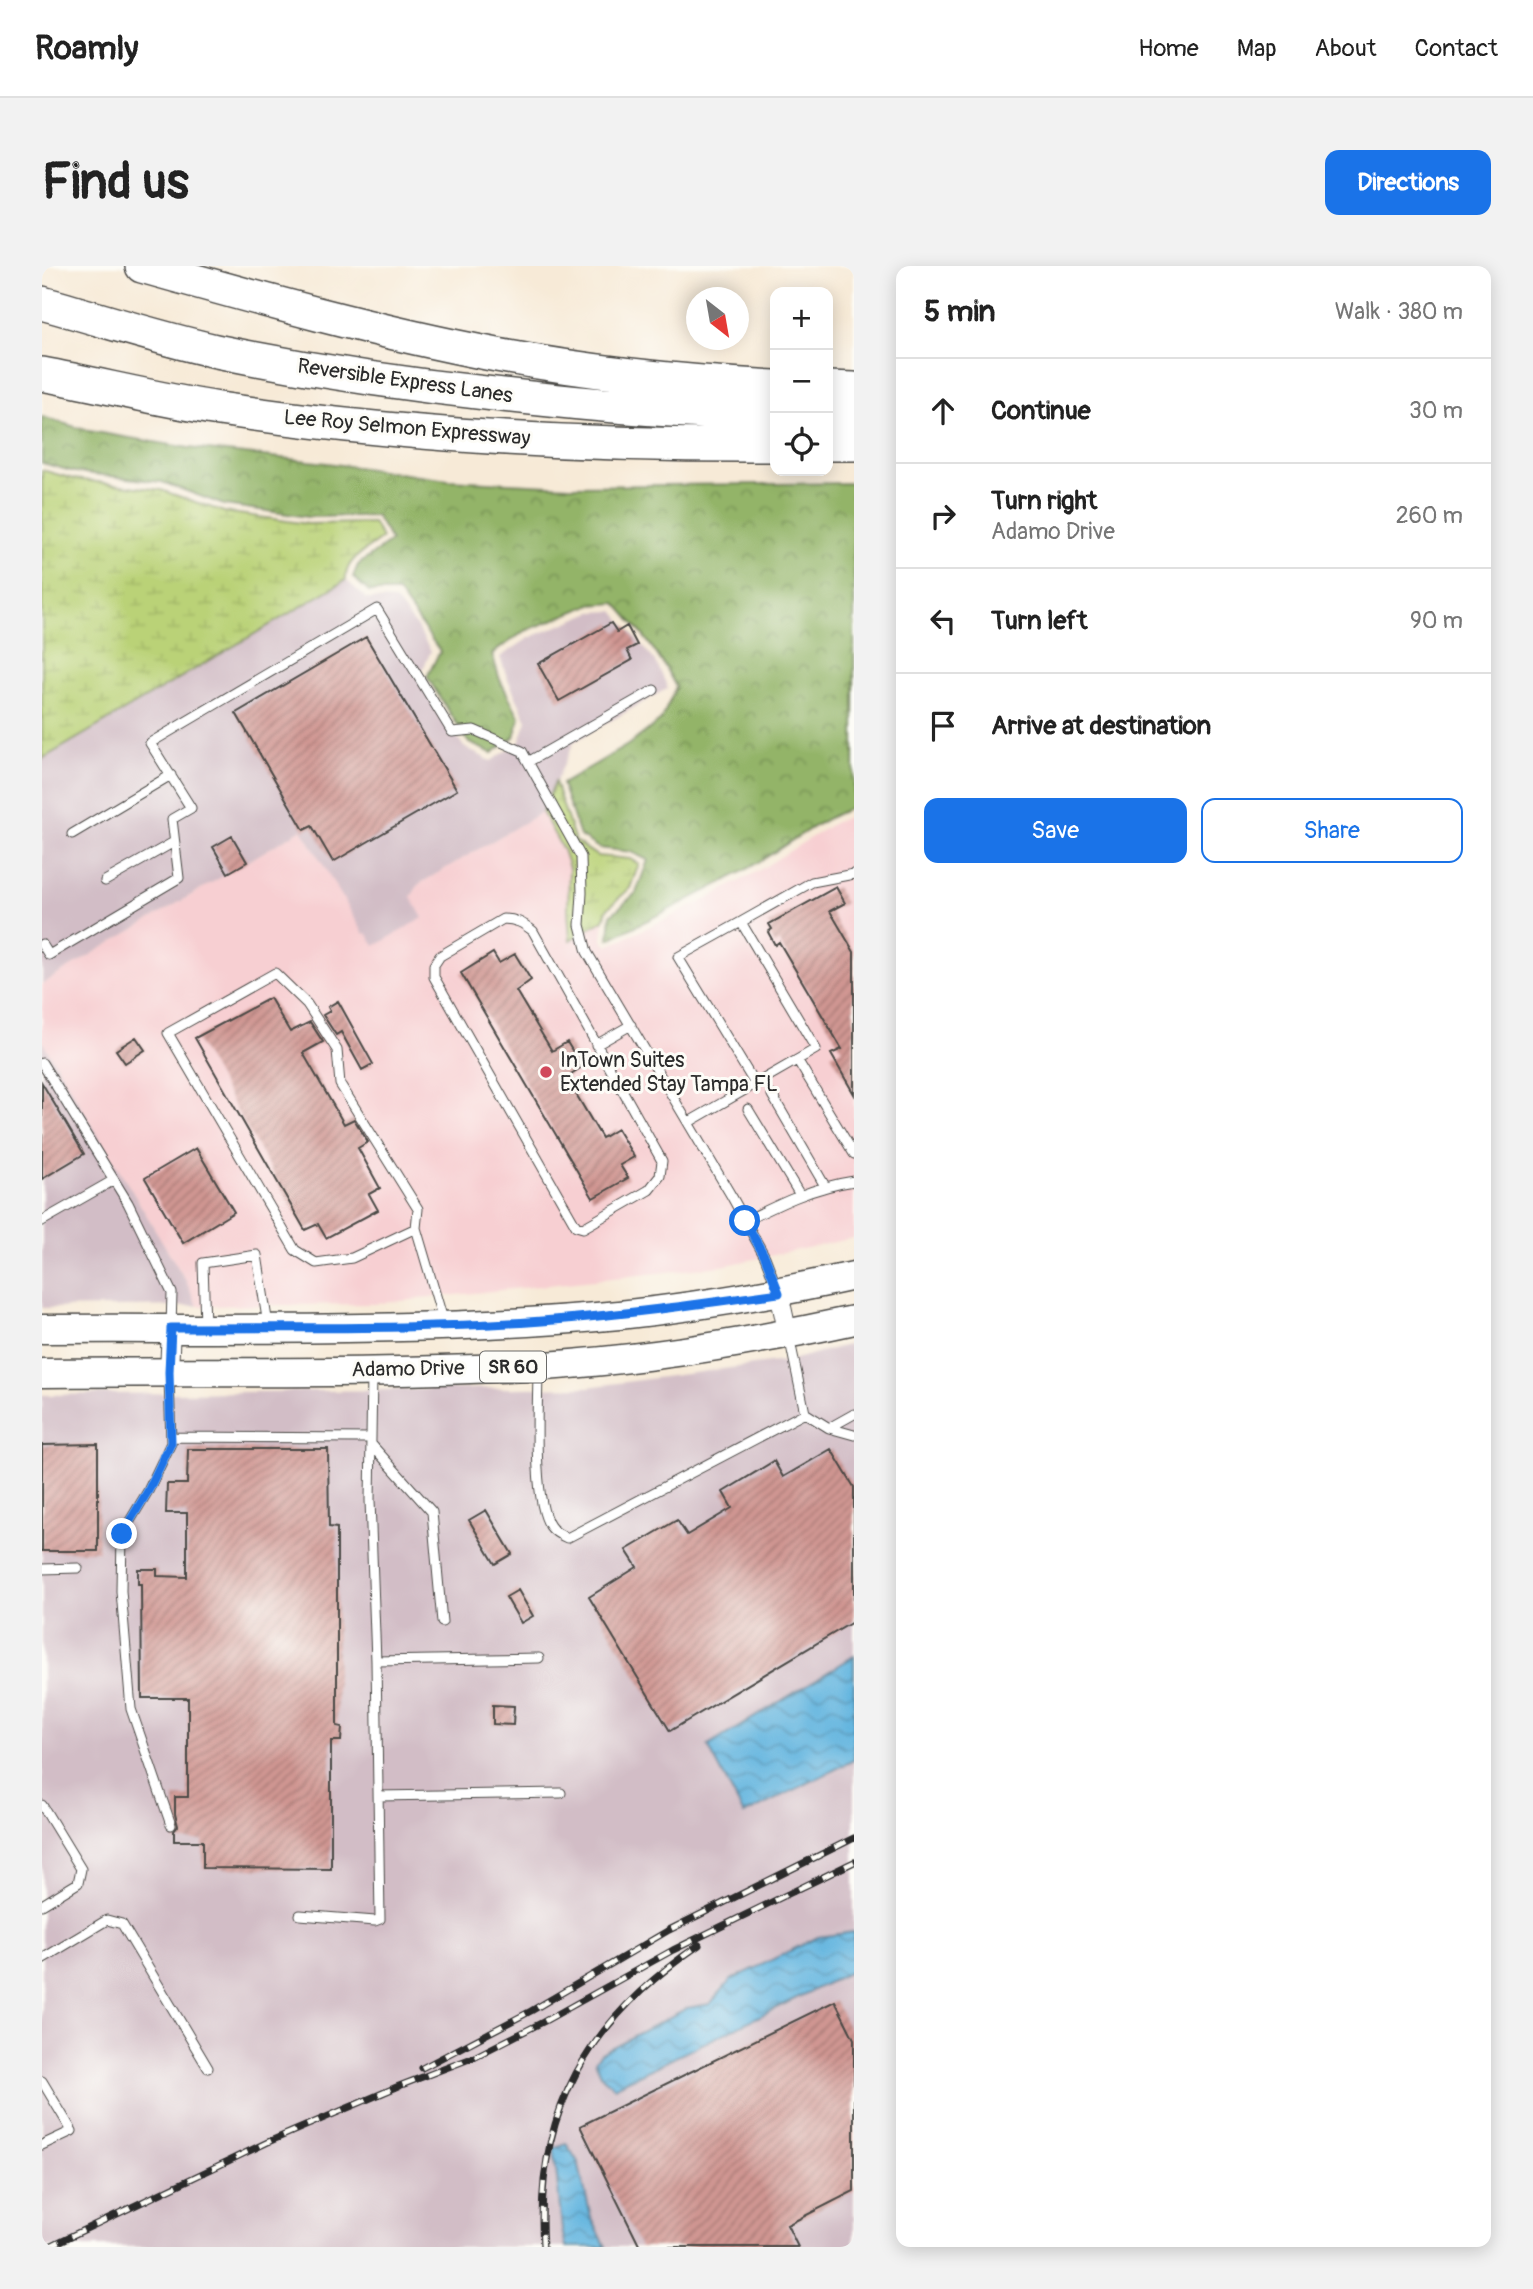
<!DOCTYPE html>
<html lang="en">
<head>
<meta charset="utf-8">
<style>
  body { margin:0; font-family:Pangolin,sans-serif; background:#f2f2f2; color:#222 }
  .controls { position:absolute; right:21px; top:21px; display:grid; overflow:hidden; border-radius:14px; box-shadow:0 4px 18px #0003 }
  .controls button { width:63px; height:63px; display:grid; place-items:center; padding:0; border:0; border-bottom:2px solid #e0e0e0; background:#fff; color:#222; font:35px sans-serif }
  .compass { position:absolute; left:644px; top:21px; width:63px; height:63px; border-radius:50%; background:#fff; box-shadow:0 4px 18px #0003; rotate:149deg }
  .stop { position:absolute; width:21px; height:21px; margin:-16px; border:5px solid #1a73e8; border-radius:50%; background:#fff }
  .stop.end { background:#1a73e8; border-color:#fff; box-shadow:0 2px 7px #0008 }
  .list { margin:0; padding:0; list-style:none }
  h2 { display:flex; justify-content:space-between; align-items:center; height:91px; margin:0; padding:0 28px; font-size:30px }
  h2 small { font-size:23px; font-weight:400; color:#767676 }
  .list li { display:grid; grid-template-columns:46px 1fr auto; gap:21px; align-items:center; box-sizing:border-box; height:105px; padding:0 28px; border-top:2px solid #e0e0e0 }
  .list b { display:block; font-size:26px; white-space:nowrap }
  .list p { margin:0; font-size:23px; white-space:nowrap; color:#767676 }
  .list em { font-size:23px; font-style:normal; color:#767676 }
  .actions { display:flex; gap:14px; padding:21px 28px }
  .actions a { flex:1; padding:16px 0; border:2px solid #1a73e8; border-radius:14px; text-align:center; font-size:24px; color:#1a73e8 }
  .actions .main { background:#1a73e8; color:#fff }
  .icon { flex:none; width:38px; height:38px; fill:none; stroke:currentColor; stroke-width:2; stroke-linecap:round; stroke-linejoin:round }
  .map { position:relative; flex:none; width:812px; height:1981px; overflow:hidden; border-radius:14px }
  header { display:flex; align-items:center; gap:42px; box-sizing:border-box; height:98px; padding:0 35px; background:#fff; border-bottom:2px solid #e0e0e0 }
  header strong { font-size:33px }
  nav { display:flex; gap:38px; margin-inline-start:auto; font-size:24px }
  .intro { display:flex; align-items:center; justify-content:space-between; box-sizing:border-box; height:168px; padding:0 42px }
  h1 { margin:0; font-size:49px }
  .button { padding:18px 32px; border-radius:14px; background:#1a73e8; color:#fff; font-size:24px; font-weight:700 }
  main { display:flex; gap:42px; padding:0 42px }
  aside { flex:1; background:#fff; border-radius:14px; box-shadow:0 4px 18px #0003 }
  .map>svg:first-child { display:block }
  .built { fill:#f7cfd2 }
  .industrial { fill:#d2bdc6 }
  .forest { fill:url(#forest-crowns); stroke:#5f704a; stroke-width:2 }
  .wetland { fill:url(#wetland-marsh); stroke:#727e51; stroke-width:2 }
  .water { fill:url(#water-waves); stroke:#487085; stroke-width:2 }
  .building { fill:url(#building-hatch) }
  .lines { fill:none; stroke-linecap:round; stroke-linejoin:round }
  .service-casing { stroke:#4a4845; stroke-width:11 }
  .minor-casing { stroke:#4a4845; stroke-width:20 }
  .primary-casing { stroke:#4a4845; stroke-width:31 }
  .motorway-casing { stroke:#4a4845; stroke-width:36 }
  .service { stroke:#fff; stroke-width:9 }
  .minor { stroke:#fff; stroke-width:18 }
  .primary { stroke:#fff; stroke-width:28 }
  .motorway { stroke:#fff; stroke-width:33 }
  .rail-casing { stroke:#2b2b2b; stroke-width:7 }
  .rail { stroke:#fdfcf7; stroke-width:4.5; stroke-dasharray:13; stroke-linecap:butt }
  .route { stroke:#1a73e8; stroke-width:9 }
  .poi-dot { fill:#d1495b; stroke:#fdfcf7; stroke-width:2.5 }
  .labels { text-anchor:middle; dominant-baseline:central; stroke-width:6; stroke-linejoin:round; paint-order:stroke }
  .shield { fill:#fdfcf7; stroke:#6a6a68; stroke-width:2 }
  .shield-label { font-size:19px; font-weight:bold; fill:#2b2b2b }
  .street-label { font-size:21px; fill:#2b2b2b; stroke:#fdfcf7 }
  .poi-label { font-size:21px; fill:#2b2b2b; stroke:#fdfcf7; text-anchor:start }
</style>
</head>
<body>
<header>
<strong>Roamly</strong>
<nav><a>Home</a><a>Map</a><a>About</a><a>Contact</a></nav>
</header>
<div class="intro"><h1>Find us</h1><a class="button">Directions</a></div>
<main>
<div class="map">
<svg width="812" height="1981" viewBox="0 0 812 1981">
  <defs>
    <pattern id="forest-crowns" width="20" height="18" patternUnits="userSpaceOnUse" patternTransform="scale(1.75)"><rect width="20" height="18" fill="#93b468"/><path d="M2 6a3 3 0 1 1 6 0M12 15a3 3 0 1 1 6 0" fill="none" stroke="#789356"/></pattern>
    <pattern id="wetland-marsh" width="20" height="14" patternUnits="userSpaceOnUse" patternTransform="scale(1.75)"><rect width="20" height="14" fill="#bad277"/><path d="M1 5h8M5 5V1M11 12h8M15 12V8" fill="none" stroke="#a0b467"/></pattern>
    <pattern id="water-waves" width="16" height="10" patternUnits="userSpaceOnUse" patternTransform="scale(1.75)"><rect width="16" height="10" fill="#64b5df"/><path d="M0 5q4-4 8 0t8 0" fill="none" stroke="#5393b5"/></pattern>
    <pattern id="building-hatch" width="6" height="6" patternUnits="userSpaceOnUse" patternTransform="scale(1.75)"><rect width="6" height="6" fill="#d09692"/><path d="M-1 1l2-2M0 6l6-6M5 7l2-2" fill="none" stroke="#a97b77"/></pattern>
  </defs>
  <rect width="100%" height="100%" fill="#fdfcf7"/>
  <filter id="ink" filterUnits="userSpaceOnUse"><feTurbulence type="fractalNoise" baseFrequency=".0143" numOctaves="2"/><feDisplacementMap in="SourceGraphic" scale="14" xChannelSelector="R" yChannelSelector="G"/><feConvolveMatrix kernelMatrix="1 2 1 2 8 2 1 2 1" color-interpolation-filters="sRGB"/></filter>
  <filter id="wash" filterUnits="userSpaceOnUse"><feTurbulence type="fractalNoise" baseFrequency=".00686" numOctaves="4" result="noise"/><feDisplacementMap in="SourceGraphic" scale="28" xChannelSelector="R" yChannelSelector="G"/><feGaussianBlur stdDeviation="1.57" result="paint"/><feColorMatrix in="noise" values="0 0 0 0 0 0 0 0 0 0 0 0 0 0 0 0 0 1.4 0 .05"/><feComposite in="paint" operator="in"/></filter>
  <g filter="url(#wash)">
    <rect width="100%" height="100%" fill="#f7ead7"/>
    <path class="built" d="M500,546L521,584L527,602L526,644L528,673L562,654L560,674L566,680L658,637L716,605L795,555L812,549V972L680,1000L332,1038L155,1040L144,1015L0,775V718L260,563L323,668L369,631L377,618Z"/>
    <path class="industrial" d="M304,314L325,333L353,334L374,360L389,385L379,407L400,450L422,481L449,495L477,477L485,455L465,411L458,391L487,372L550,346L572,345L614,396L626,422L532,476L500,546L377,618L369,631L381,652L333,680L325,667L322,668L260,563L0,718V493Z
      M0,775L144,1015L155,1040L0,1042Z
      M812,1077V1390L666,1480L702,1549L812,1494V1666L776,1671L689,1714L668,1738L645,1742L572,1821L812,1704V1981H564L549,1951L536,1896L520,1964L524,1981H0V1129L546,1121L749,1094Z"/>
    <path class="forest" d="M0,151L47,165L147,182L285,197L406,214L528,220L812,217V541C774,554 745,580 710,600C664,627 615,649 567,673L569,649L594,627L606,594L589,586L557,582L538,570L520,518L589,477L619,454L634,421C618,389 598,364 574,337L548,339L483,365L450,388L458,414L478,452L472,471L450,487L427,477L385,411L398,385L356,326H327L311,311L316,299L349,275L334,250L266,251L182,239L120,216L33,206L0,197Z"/>
    <path class="wetland" d="M0,204L32,213L119,224L182,246L266,258L331,257L340,272C327,283 302,293 304,314L0,493Z
      M513,516L533,575L555,590L588,593L597,598L588,622L565,643L562,654L528,674L526,644L527,602L521,584L500,546Z"/>
    <path class="water" d="M812,1390V1494L702,1549L666,1480Z
      M812,1666V1704L572,1821L561,1812L553,1795L559,1787L645,1742L668,1738L689,1714L776,1671Z
      M524,1877L536,1896L549,1951L564,1981H524L520,1964L512,1882Z"/>
    <g id="blocks">
      <path class="building" d="M569,357L575,366L585,360L595,379L585,384L590,394L517,435L496,398Z
        M324,371L415,524L291,596L270,560L262,564L194,447Z
        M190,570L205,596L186,607L171,581Z
        M794,621L803,637L788,645L812,686V828L789,788L800,783L737,676L733,679L726,666L730,663L727,658Z
        M451,687L457,697L473,688L489,714L474,725L510,785L525,776L540,801L524,811L560,872L575,863L592,891L578,899L586,912L551,932L419,707Z
        M228,732L248,766L268,756L281,776L261,787L302,858L312,853L326,876L316,882L338,922L327,928L336,944L284,972L276,958L263,964L153,772Z
        M296,735L331,798L320,804L299,766L294,769L281,749L288,745L286,741Z
        M94,771L103,784L83,797L74,784Z
        M0,817L42,888L0,913Z
        M154,882L192,946L141,977L103,912Z
        M56,1178V1285H0V1179Z
        M146,1183H286L287,1261L295,1262V1460L300,1461L299,1475H289V1603L161,1602V1575H132V1565L136,1560L133,1548V1531H146V1432H100L99,1318H96V1303H115V1310L145,1311V1247H124L125,1218H145Z
        M789,1183L812,1221V1355L628,1465L547,1331L595,1301L584,1284L635,1254L645,1269L690,1242L681,1226L732,1195L741,1211Z
        M444,1244L470,1288L453,1298L427,1254Z
        M476,1324L491,1350L479,1357L464,1331Z
        M451,1439L472,1440L471,1459L451,1458Z
        M793,1735L812,1773V1925L745,1959L756,1981H598L538,1860Z"/>
    </g>
  </g>
  <g filter="url(#ink)">
    <use href="#blocks" fill-opacity="0" stroke="#4a4845" stroke-width="2"/>
    <g class="lines">
      <defs>
        <path id="service" d="M486,496L612,424
          M30,568L129,509
          M63,615L132,576
          M461,653C474,653 481,657 491,665L620,895L618,910L607,924L541,962L534,960L392,711V699L398,690Z
          M699,656L636,691L713,818
          M0,678L7,689L137,612L130,553L149,542L108,477L335,343L410,466L432,464L480,485L539,591L540,627L538,659L545,686L690,931L723,991L735,1022
          M554,779L589,759
          M756,795L812,888
          M0,797L86,937L130,1027L129,1061
          M730,829L783,920
          M706,843L758,929
          M647,856L774,783L699,656L770,616L812,608
          M0,955L72,914
          M703,955C739,937 772,921 812,915
          M374,962L376,943L298,818L295,784L265,738L233,707L126,767L253,984L274,997L310,992L374,962L402,1057
          M163,1060L161,997L215,989L226,1059
          M496,1103C496,1136 490,1234 508,1260C512,1266 518,1269 525,1272L763,1147L747,1070
          M127,1111L129,1177L106,1225L80,1268L79,1325L89,1443L129,1559
          M763,1147L787,1162L812,1169
          M787,1162L812,1148
          M129,1171L329,1172
          M329,1178L390,1246L400,1356
          M0,1303L36,1302
          M334,1395L497,1392
          M336,1530L519,1527
          M0,1539L39,1603L36,1617L0,1639
          M258,1649L333,1655L338,1653L334,1395L328,1234L330,1109
          M0,1693L65,1654L80,1658L166,1802
          M0,1815L30,1865L0,1879"/>
        <path id="minor" d="M737,1027L746,1069
          M127,1106L129,1062"/>
        <path id="primary" d="M0,1063C191,1062 387,1067 577,1049C656,1041 734,1027 812,1010
          M0,1107C167,1105 336,1109 503,1100C607,1093 711,1076 812,1054"/>
        <path id="motorway" d="M100,0C217,33 335,66 455,89C546,106 640,116 733,121
          M0,37C58,53 116,72 174,85C266,104 359,118 452,128C546,139 639,147 733,148
          M0,108C59,119 118,134 177,143C361,170 547,180 733,179
          M786,122L812,123
          M786,148L812,149
          M786,178H812"/>
      </defs>
      <use href="#service" class="service-casing"/>
      <use href="#minor" class="minor-casing"/>
      <use href="#primary" class="primary-casing"/>
      <use href="#motorway" class="motorway-casing"/>
      <use href="#service" class="service"/>
      <use href="#minor" class="minor"/>
      <use href="#primary" class="primary"/>
      <use href="#motorway" class="motorway"/>
      <defs>
        <path id="rail" d="M380,1802L489,1745L627,1664L812,1572
          M6,1981L226,1876L357,1820L430,1792L501,1756L631,1684L812,1596
          M501,1981C492,1845 546,1755 657,1679"/>
      </defs>
      <use href="#rail" class="rail-casing"/>
      <use href="#rail" class="rail"/>
    </g>
  </g>
  <g class="lines" filter="url(#ink)">
    <path class="route" d="M80,1268L106,1225L129,1177L127,1106L129,1062C252,1061 377,1064 500,1055C580,1049 658,1038 737,1027L723,991L703,955"/>
  </g>
  <circle class="poi-dot" cx="504" cy="806" r="7"/>
  <g class="labels">
    <rect class="shield" x="438" y="1085.5" width="66" height="31" rx="5"/>
    <g class="shield-label">
      <text x="471" y="1101">SR 60</text>
    </g>
    <g class="street-label">
      <text transform="translate(363 115) rotate(8)">Reversible Express Lanes</text>
      <text transform="translate(365 162) rotate(5)">Lee Roy Selmon Expressway</text>
      <text transform="translate(366 1103) rotate(-1)">Adamo Drive</text>
    </g>
    <g class="poi-label">
      <text x="518" y="794">InTown Suites<tspan x="518" dy="24">Extended Stay Tampa FL</tspan></text>
    </g>
  </g>
</svg>
<div class="controls">
<button>+</button>
<button>−</button>
<button><svg class="icon" aria-label="locate" viewBox="0 0 24 24"><circle cx="12" cy="12" r="6"/><path d="M12 2v4M12 18v4M2 12h4M18 12h4"/></svg></button>
</div>
<svg class="compass" viewBox="-18 -18 36 36"><path d="M0-13l5 13h-10z" fill="#e53935"/><path d="M0 13l5-13h-10z" fill="#767676"/></svg>
<div class="stop" style="left:703px;top:955px"></div>
<div class="stop end" style="left:80px;top:1268px"></div>
</div>
<aside>
<h2>5 min<small>Walk · 380 m</small></h2>
<ul class="list">
<li><svg class="icon" aria-label="ahead" viewBox="0 0 24 24"><path d="M12 20V5M6 11l6-6 6 6"/></svg><div><b>Continue</b></div><em>30 m</em></li>
<li><svg class="icon" aria-label="right" viewBox="0 0 24 24"><path d="M7 20v-9h11M14 6l5 5-5 5"/></svg><div><b>Turn right</b><p>Adamo Drive</p></div><em>260 m</em></li>
<li><svg class="icon" aria-label="left" viewBox="0 0 24 24"><path d="M17 20v-9H6M10 6l-5 5 5 5"/></svg><div><b>Turn left</b></div><em>90 m</em></li>
<li><svg class="icon" aria-label="arrive" viewBox="0 0 24 24"><path d="M6 21V4h12l-3 4 3 4H6"/></svg><div><b>Arrive at destination</b></div></li>
</ul>
<div class="actions"><a class="main">Save</a><a>Share</a></div>
</aside>
</main>
</body>
</html>
